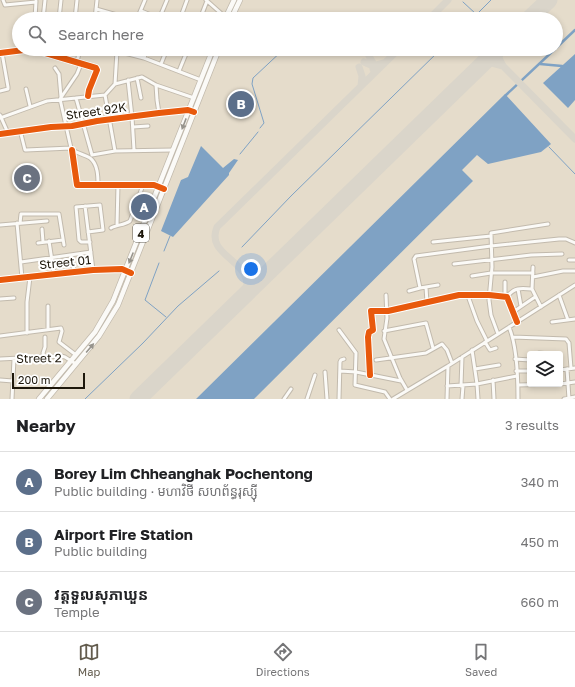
<!DOCTYPE html>
<html lang="en">
<head>
<meta charset="utf-8">
<style>
  body { margin:0; font-family:"Golos Text","Noto Sans Khmer",sans-serif; background:#f6f6f6; color:#202124 }
  .controls { position:absolute; right:12px; bottom:12px; display:grid; overflow:hidden; border-radius:4px; box-shadow:0 2px 6px #0003 }
  .controls button { width:36px; height:36px; display:grid; place-items:center; padding:0; border:0; border-bottom:1px solid #e0e0e0; background:#fff; color:#202124; font:20px sans-serif }
  .scale { position:absolute; left:12px; bottom:10px; width:73px; box-sizing:border-box; padding-left:4px; border:2px solid #1d170b; border-top:0; font-size:11px; line-height:14px; white-space:nowrap; color:#1d170b; -webkit-text-stroke:3px #fff; paint-order:stroke }
  .you { position:absolute; left:251px; top:269px; width:14px; height:14px; margin:-10px; border:3px solid #fff; border-radius:50%; background:#1a73e8; box-shadow:0 0 0 6px #1a73e833 }
  .badge { display:grid; place-items:center; width:26px; height:26px; border-radius:50%; background:#635c4e; color:#fff; font-size:13px; font-weight:700 }
  .pin { position:absolute; translate:-50% -50%; border:2px solid #fff; box-shadow:0 1px 4px #0006 }
  .list { margin:0; padding:0; list-style:none }
  h2 { display:flex; justify-content:space-between; align-items:center; height:52px; margin:0; padding:0 16px; font-size:17px }
  h2 small { font-size:13px; font-weight:400; color:#757577 }
  .list li { display:grid; grid-template-columns:26px 1fr auto; gap:12px; align-items:center; box-sizing:border-box; height:60px; padding:0 16px; border-top:1px solid #e0e0e0 }
  .list b { display:block; font-size:15px; white-space:nowrap }
  .list p { margin:0; font-size:13px; white-space:nowrap; color:#757577 }
  .list em { font-size:13px; font-style:normal; color:#757577 }
  .icon { flex:none; width:22px; height:22px; fill:none; stroke:currentColor; stroke-width:2; stroke-linecap:round; stroke-linejoin:round }
  .map { position:relative; flex:none; width:575px; height:399px; overflow:hidden }
  .search { position:absolute; background:#fff; box-shadow:0 2px 6px #0003; left:12px; right:12px; top:12px; height:44px; display:flex; align-items:center; gap:10px; box-sizing:border-box; padding:0 14px; border-radius:22px; color:#757577; font-size:15px }
  .sheet { height:232px; background:#fff }
  nav { display:flex; justify-content:space-around; align-items:center; box-sizing:border-box; height:56px; border-top:1px solid #e0e0e0; background:#fff; font-size:11px; color:#757577 }
  nav a { display:grid; justify-items:center; gap:2px }
  nav .on { color:#635c4e }
  .map>svg:first-child { display:block }
  .water { fill:#7fa2c4 }
  .lines { fill:none; stroke-linecap:round; stroke-linejoin:round }
  .stream { stroke:#7fa2c4; stroke-width:1 }
  .canal { stroke:#7fa2c4; stroke-width:2.5 }
  .taxiway { stroke:#dad5ca; stroke-width:7 }
  .runway { stroke:#dad5ca; stroke-width:17 }
  .minor-casing { stroke:#c2baad; stroke-width:5 }
  .highway-casing { stroke:#c2baad; stroke-width:6 }
  .minor { stroke:#fbfaf7; stroke-width:3 }
  .highway { stroke:#fbfaf7; stroke-width:4.5 }
  .cycleway-casing { stroke:#fff; stroke-width:8 }
  .cycleway { stroke:#e8590c; stroke-width:6 }
  .oneway { fill:#97948d }
  .labels { text-anchor:middle; dominant-baseline:central; stroke-width:4; stroke-linejoin:round; paint-order:stroke }
  .shield { fill:#fff; stroke:#615d54; stroke-width:1 }
  .shield-label { font-size:11px; font-weight:bold; fill:#1d170b }
  .street-label { font-size:12px; fill:#1d170b; stroke:#fff }
</style>
</head>
<body>
<div class="map">
<svg width="575" height="399" viewBox="0 0 575 399">
  <rect width="100%" height="100%" fill="#e5dccb"/>
  <path class="water" d="M575,54V100L568,108L543,83Z
    M505,94L551,144L541,152L488,164L477,155L462,170L473,181L254,399H196Z
    M201,146L223,168L234,159L238,160L229,173V175L173,237L161,231L181,180L188,177Z"/>
  <g class="lines">
    <path class="stream" d="M463,2L476,14
      M472,19L491,0
      M260,128L264,123L252,84L253,78L284,49
      M549,147L575,174
      M240,154L258,132
      M242,247L291,196L441,49
      M164,251L170,236
      M159,263L145,300L166,317
      M85,399L143,343L178,306L219,271"/>
    <path class="canal" d="M556,48L575,30
      M540,64L562,66
      M506,95L555,49"/>
    <path class="taxiway" d="M429,19L448,0
      M501,49L499,58L503,66L575,139
      M369,56L373,63V69
      M364,62L373,66L384,63
      M359,67L362,76L361,86
      M480,67L492,63L503,66
      M245,275L254,278L265,276
      M245,296C258,260 204,258 217,227L399,49"/>
    <path class="runway" d="M529,19L549,0
      M138,399L498,49"/>
    <defs>
      <path id="minor" d="M3,0L5,5L36,2
        M206,0L223,15L228,17
        M96,9L131,19
        M141,11L161,19
        M35,19L36,1
        M43,19L45,0
        M59,19L61,0
        M75,19L77,0
        M95,19L97,0
        M137,19L145,0
        M159,19L167,0
        M180,19L187,0
        M200,19L207,1
        M109,49L144,58L201,80
        M0,53L32,49L96,68L97,70L89,90L88,96
        M144,58L147,49
        M77,62L80,49
        M81,64L77,74L60,99L71,148C76,154 84,154 90,158C98,164 98,177 98,185
        M161,64L167,49
        M55,68L59,74L61,97
        M179,71L188,49
        M137,78L141,98
        M128,80L132,117L134,150
        M115,84L142,77L156,85L194,98
        M156,85L157,100L159,113
        M26,89L30,106
        M0,91L8,89V87L2,53
        M105,95L115,151
        M76,98L92,155
        M0,115L8,133
        M0,118L47,101L105,95L115,84L117,51
        M133,127L148,126
        M20,130L25,150H26L71,148
        M0,134L51,127L72,126L97,121L159,113L188,110L194,112
        M72,151L77,185H154L164,189
        M92,155L115,151L173,150
        M85,206L93,270
        M17,223L22,278
        M20,223L21,214H59L64,245
        M0,225L47,221
        M117,225L118,185
        M111,228C116,225 125,225 130,221L143,185
        M42,229L43,242
        M88,232L103,230L100,205L76,207L79,240L81,242H90
        M49,241L54,274
        M433,242L491,236
        M38,243L63,240
        M569,260H575
        M21,262L91,252
        M73,264L74,272
        M454,264L531,255L562,254
        M533,267L532,289L541,307
        M472,276L491,273H533
        M533,277L563,271H575
        M0,280L93,270L122,269L125,270
        M505,282V297
        M426,287L420,288L414,259L416,256L491,246L559,239H566L575,243
        M518,289L521,306
        M409,291L420,288
        M386,295L387,318L384,339L400,378L407,390
        M559,295L568,320
        M468,296L477,321L487,341
        M507,297C514,287 521,288 532,289
        M0,299L14,298
        M427,303L426,287L438,285
        M513,312L535,297
        M552,322L575,319
        M509,327C517,346 518,378 518,399
        M48,329V306
        M339,330L356,353L355,385L385,392L390,399
        M384,331L426,323L433,348
        M27,333V302L30,277
        M498,334L491,315L489,300L492,267L491,233L548,224
        M0,336L61,328L62,331L59,342L76,355
        M513,337L566,339L569,343L571,368
        M485,342L490,350L496,348
        M472,350L477,384L478,399
        M539,353L549,354
        M44,356L43,353L45,347V337
        M0,359L61,356L65,357L76,364
        M515,359L530,360
        M376,360L426,353L442,344L447,350L452,363
        M475,369L499,365
        M567,369L569,399
        M560,370L575,368
        M340,371L356,372L401,381
        M516,371H530
        M325,372L327,399
        M370,375L368,337L369,332L373,330L371,311H388L459,295H489L507,297L517,322
        M0,380L13,381
        M493,380L494,399
        M560,384L575,382
        M518,385L556,384
        M447,386L477,384L517,376
        M461,386L462,357
        M12,399L14,359
        M284,399L291,389
        M307,399L315,375
        M339,399L340,362L341,360L344,359
        M393,399L448,366L575,285
        M447,399L448,366
        M462,399L463,386
        M564,399L575,397"/>
      <path id="highway" d="M225,19L234,0
        M231,19L240,0
        M39,399L95,332L113,301L213,49
        M47,399L99,336L118,305L219,49"/>
    </defs>
    <use href="#minor" class="minor-casing"/>
    <use href="#highway" class="highway-casing"/>
    <use href="#minor" class="minor"/>
    <use href="#highway" class="highway"/>
    <defs>
      <path id="cycleway" d="M0,53L32,49L96,68L97,70L89,90L88,96
        M0,134L51,127L72,126L97,121L159,113L188,110L194,112
        M72,150L77,185H154L164,189
        M0,280L93,270L122,269L131,273
        M370,375L368,337L369,332L373,330L371,311H388L459,295H489L507,297L517,322"/>
    </defs>
    <use href="#cycleway" class="cycleway-casing"/>
    <use href="#cycleway" class="cycleway"/>
  </g>
  <defs><path id="oneway-solid" d="M-6-.8H1V-3.2L6.5 0L1 3.2V.8H-6Z"/></defs>
  <g class="oneway">
    <use href="#oneway-solid" transform="translate(184 124) rotate(111)"/>
    <use href="#oneway-solid" transform="translate(131 258) rotate(112)"/>
    <use href="#oneway-solid" transform="translate(90 348) rotate(-50)"/>
  </g>
  <g class="labels">
    <rect class="shield" x="133" y="224" width="16" height="18" rx="3"/>
    <g class="shield-label">
      <text x="141" y="233">4</text>
    </g>
    <g class="street-label">
      <text transform="translate(96 111) rotate(-8)">Street 92K</text>
      <text transform="translate(65 262) rotate(-6)">Street 01</text>
      <text transform="translate(39 358) rotate(-1)">Street 2</text>
    </g>
  </g>
</svg>
<div class="controls">
<button><svg class="icon" aria-label="layers" viewBox="0 0 24 24"><path d="M12 4l9 5-9 5-9-5zM3 14l9 5 9-5"/></svg></button>
</div>
<div class="scale">200 m</div>
<div class="you"></div>
<div class="pin badge" style="left:144px;top:207px;background:#5c6f8a">A</div>
<div class="pin badge" style="left:241px;top:104px;background:#5c6f8a">B</div>
<div class="pin badge" style="left:27px;top:178px;background:#6b7280">C</div>
<div class="search"><svg class="icon" aria-label="search" viewBox="0 0 24 24"><circle cx="10" cy="10" r="6"/><path d="M15 15l6 6"/></svg>Search here</div>
</div>
<section class="sheet">
<h2>Nearby<small>3 results</small></h2>
<ul class="list">
<li><span class="badge" style="background:#5c6f8a">A</span><div><b>Borey Lim Chheanghak Pochentong</b><p>Public building · មហាវិថី សហព័ន្ធរុស្ស៊ី</p></div><em>340 m</em></li>
<li><span class="badge" style="background:#5c6f8a">B</span><div><b>Airport Fire Station</b><p>Public building</p></div><em>450 m</em></li>
<li><span class="badge" style="background:#6b7280">C</span><div><b>វត្តទួលសុភាឃួន</b><p>Temple</p></div><em>660 m</em></li>
</ul>
</section>
<nav>
<a class="on"><svg class="icon" aria-label="map" viewBox="0 0 24 24"><path d="M3 6l6-2 6 2 6-2v14l-6 2-6-2-6 2zM9 4v14M15 6v14"/></svg>Map</a>
<a><svg class="icon" aria-label="directions" viewBox="0 0 24 24"><path d="M12 3l9 9-9 9-9-9zM9 14v-3h6M13 9l2 2-2 2"/></svg>Directions</a>
<a><svg class="icon" aria-label="saved" viewBox="0 0 24 24"><path d="M7 4h10v16l-5-4-5 4z"/></svg>Saved</a>
</nav>
</body>
</html>
